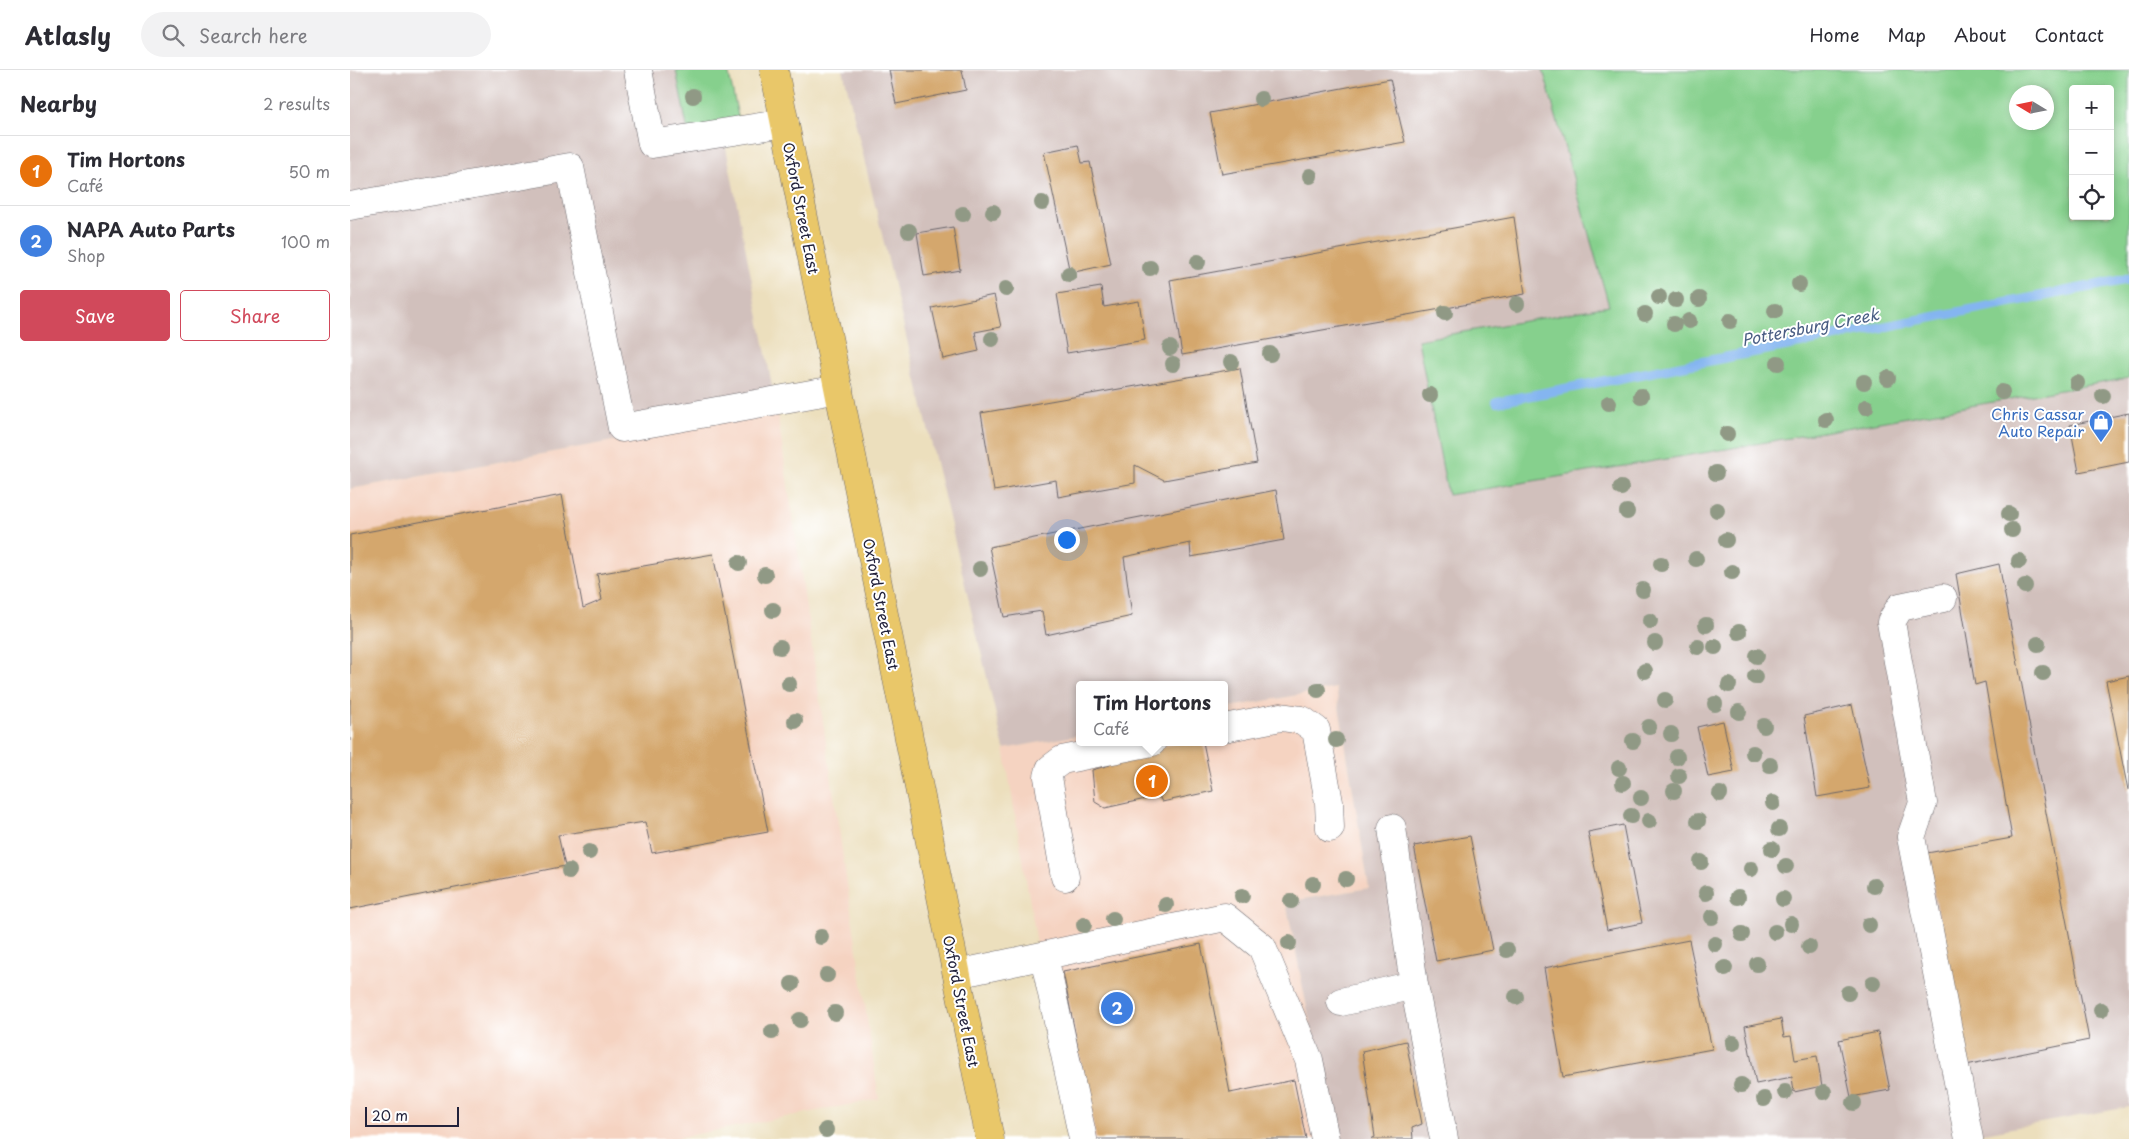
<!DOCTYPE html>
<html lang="en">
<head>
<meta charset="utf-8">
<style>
  body { margin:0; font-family:"Playpen Sans",sans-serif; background:#f2f2f3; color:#2b2b33 }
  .controls { position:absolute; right:15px; top:15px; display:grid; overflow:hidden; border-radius:5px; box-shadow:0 2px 8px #0003 }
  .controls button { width:45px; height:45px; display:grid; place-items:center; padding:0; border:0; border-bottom:1px solid #e1e1e2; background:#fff; color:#2b2b33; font:25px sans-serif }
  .compass { position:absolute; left:1659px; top:15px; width:45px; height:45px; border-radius:50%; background:#fff; box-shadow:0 2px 8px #0003; rotate:280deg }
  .scale { position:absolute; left:15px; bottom:12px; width:94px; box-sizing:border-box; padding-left:5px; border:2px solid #22223b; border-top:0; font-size:14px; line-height:18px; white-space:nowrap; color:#22223b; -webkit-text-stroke:4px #fff; paint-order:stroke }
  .you { position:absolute; left:716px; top:469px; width:18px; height:18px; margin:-12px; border:4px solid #fff; border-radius:50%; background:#1a73e8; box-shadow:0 0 0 8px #1a73e833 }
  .badge { display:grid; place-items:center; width:32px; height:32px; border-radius:50%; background:#d1495b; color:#fff; font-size:16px; font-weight:700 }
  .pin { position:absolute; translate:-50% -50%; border:2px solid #fff; box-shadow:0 1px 5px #0006 }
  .popup { position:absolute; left:726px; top:611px; width:152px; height:65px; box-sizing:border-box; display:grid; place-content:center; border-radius:5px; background:#fff; filter:drop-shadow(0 1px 4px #0005); font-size:16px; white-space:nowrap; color:#7c7c81 }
  .popup b { font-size:19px; color:#2b2b33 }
  .popup::after { content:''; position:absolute; left:50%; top:100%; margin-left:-10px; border:10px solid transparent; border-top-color:#fff }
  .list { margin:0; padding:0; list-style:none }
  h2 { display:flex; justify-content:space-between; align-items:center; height:65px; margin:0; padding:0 20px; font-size:21px }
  h2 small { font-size:16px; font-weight:400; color:#7c7c81 }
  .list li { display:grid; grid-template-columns:32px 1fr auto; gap:15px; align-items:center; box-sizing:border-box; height:70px; padding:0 20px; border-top:1px solid #e1e1e2 }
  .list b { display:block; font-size:19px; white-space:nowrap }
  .list p { margin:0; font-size:16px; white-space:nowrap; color:#7c7c81 }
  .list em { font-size:16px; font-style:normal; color:#7c7c81 }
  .actions { display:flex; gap:10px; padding:15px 20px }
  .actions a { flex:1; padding:11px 0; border:1px solid #d1495b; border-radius:5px; text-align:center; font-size:18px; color:#d1495b }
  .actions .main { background:#d1495b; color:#fff }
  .icon { flex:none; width:28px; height:28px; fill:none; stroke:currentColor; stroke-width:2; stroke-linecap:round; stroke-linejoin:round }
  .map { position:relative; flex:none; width:1779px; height:1069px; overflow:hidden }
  header { display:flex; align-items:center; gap:30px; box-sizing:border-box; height:70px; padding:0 25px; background:#fff; border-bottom:1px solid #e1e1e2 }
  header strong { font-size:24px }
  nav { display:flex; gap:28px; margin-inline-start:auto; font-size:18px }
  .search { width:350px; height:45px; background:#f2f2f3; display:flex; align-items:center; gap:12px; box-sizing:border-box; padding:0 18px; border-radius:28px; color:#7c7c81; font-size:19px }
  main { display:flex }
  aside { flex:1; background:#fff }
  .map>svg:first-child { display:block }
  .built { fill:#f5d3c1 }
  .industrial { fill:#d1c0bc }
  .green { fill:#86d08d; stroke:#547964; fill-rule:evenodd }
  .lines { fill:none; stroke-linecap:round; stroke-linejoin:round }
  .stream { stroke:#84b5f0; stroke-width:10 }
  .building { fill:#d4a76d }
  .minor-casing { stroke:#696468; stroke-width:29 }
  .major-casing { stroke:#696468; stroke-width:29 }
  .minor { stroke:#fff; stroke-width:28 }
  .major { stroke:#e9c769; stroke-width:28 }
  .tree { fill:#909985 }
  .labels { text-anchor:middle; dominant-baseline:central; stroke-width:4; stroke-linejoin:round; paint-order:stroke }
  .street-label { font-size:15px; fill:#22223b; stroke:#fff }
  .shop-label { font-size:15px; fill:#366cbe; stroke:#fff; text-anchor:end }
  .water-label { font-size:16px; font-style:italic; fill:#495d83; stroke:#fff }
</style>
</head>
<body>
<header>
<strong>Atlasly</strong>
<div class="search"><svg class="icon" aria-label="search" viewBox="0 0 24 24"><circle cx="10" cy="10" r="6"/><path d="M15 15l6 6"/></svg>Search here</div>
<nav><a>Home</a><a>Map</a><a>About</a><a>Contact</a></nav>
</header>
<main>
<aside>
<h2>Nearby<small>2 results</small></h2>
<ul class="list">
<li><span class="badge" style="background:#e8710a">1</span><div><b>Tim Hortons</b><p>Café</p></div><em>50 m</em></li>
<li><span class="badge" style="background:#3f7fe0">2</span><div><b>NAPA Auto Parts</b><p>Shop</p></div><em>100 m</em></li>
</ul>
<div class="actions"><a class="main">Save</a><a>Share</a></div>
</aside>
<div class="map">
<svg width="1779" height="1069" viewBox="0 0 1779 1069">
  <rect width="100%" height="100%" fill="#fff"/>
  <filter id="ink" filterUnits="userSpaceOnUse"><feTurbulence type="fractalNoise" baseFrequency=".02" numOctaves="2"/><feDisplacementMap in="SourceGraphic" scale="10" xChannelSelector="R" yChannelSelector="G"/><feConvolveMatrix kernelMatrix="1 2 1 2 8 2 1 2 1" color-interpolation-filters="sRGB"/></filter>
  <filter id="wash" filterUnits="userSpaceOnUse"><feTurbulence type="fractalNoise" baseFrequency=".0096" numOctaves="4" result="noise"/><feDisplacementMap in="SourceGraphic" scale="20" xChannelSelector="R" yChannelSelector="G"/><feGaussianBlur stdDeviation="1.12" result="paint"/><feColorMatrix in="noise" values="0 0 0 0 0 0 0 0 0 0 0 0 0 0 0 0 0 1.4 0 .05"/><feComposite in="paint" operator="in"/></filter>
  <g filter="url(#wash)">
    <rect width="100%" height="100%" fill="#ecdfbd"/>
    <path class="built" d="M427,341L529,1029L321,1069H0V419Z
      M986,618L1019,818L936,832L983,1069H720L654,679L729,665L730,672H874L875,638Z"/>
    <path class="industrial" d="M0,0H361L427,341L0,419Z
      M493,0H1193L1259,236L1068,270L1098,424L1365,381L1779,308V1037L1601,1069H983L936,832L1019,818L986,618L875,638L874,615H730L729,665L654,679Z"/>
    <path class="green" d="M326,0H378L390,55L339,67Z
      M1193,0H1779V308L1365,381L1098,425L1068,270L1259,236ZM1723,19H1760V146H1723ZM1666,22H1696V52H1666Z"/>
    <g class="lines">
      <path class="stream" d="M1147,332L1779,209"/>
    </g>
    <g id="blocks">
      <path class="building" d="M539,0H612L616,20L546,34Z
        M1040,9L1055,72L872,104L860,43Z
        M728,75L732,93L740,92L761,194L720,203L694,82Z
        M1164,147L1175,224L832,285L820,210Z
        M603,157L610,200L574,206L567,163Z
        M751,217L754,237L789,231L795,270L717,283L707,224Z
        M644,225L651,257L625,262L629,281L593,289L582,238Z
        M890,298L907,393L814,410L785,395V413L708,427L706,410L644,421L631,343Z
        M1779,343V392L1729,402L1720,355Z
        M926,420L934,470L841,487L840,473L774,487L782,546L696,565L692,541L654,547L639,477Z
        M212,425L233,538L252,530L247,504L363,484L418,762L302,783L295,752L208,765L215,796L0,839V465Z
        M1649,494L1739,970L1616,995L1577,783L1662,768L1635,612L1625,615L1606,504Z
        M1779,606V720H1778L1756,611Z
        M1502,635L1520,718L1467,727L1454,646Z
        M1373,651L1384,702L1358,707L1347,657Z
        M833,672H853L863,721L812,732L809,726L755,738L745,732L742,700L760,695L759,687Z
        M1273,755L1292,853L1257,860L1238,762Z
        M1120,766L1143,880L1086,891L1064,776Z
        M1339,870L1362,979L1213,1007L1194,898Z
        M851,874L880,1023L944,1010L956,1069H746L713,902Z
        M1431,949L1434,967L1441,966L1445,990L1467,986L1472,1016L1444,1022L1442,1007L1406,1014L1395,956Z
        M1528,962L1540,1020L1501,1027L1489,970Z
        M1056,971L1072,1054L1062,1058L1063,1069H1021L1025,1067L1012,981Z"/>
    </g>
  </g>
  <g filter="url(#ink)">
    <use href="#blocks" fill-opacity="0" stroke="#696468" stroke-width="1"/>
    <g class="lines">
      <defs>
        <path id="minor" d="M288,0L302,74L435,53
          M0,136L220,97L272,358L489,319
          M1593,528L1550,537L1541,552L1573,733L1561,767L1619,1069
          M874,658L931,647L952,650L966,660L979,732L980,758
          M1042,758L1064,915
          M715,807L698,707L700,699L712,690L802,672
          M694,886L733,1069
          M607,904L875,847L912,877L959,990L975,1069
          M991,932L1064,915L1094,1069"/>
        <path id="major" d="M424,0L640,1069"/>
      </defs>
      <use href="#minor" class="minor-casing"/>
      <use href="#major" class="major-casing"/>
      <use href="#minor" class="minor"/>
      <use href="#major" class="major"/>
    </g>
    <g class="tree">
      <circle cx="343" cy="26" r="8"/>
      <circle cx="911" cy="29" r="8"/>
      <circle cx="960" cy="106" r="8"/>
      <circle cx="692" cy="133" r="8"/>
      <circle cx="643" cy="142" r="8"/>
      <circle cx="613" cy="144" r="8"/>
      <circle cx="559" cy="161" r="8"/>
      <circle cx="848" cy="192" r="8"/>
      <circle cx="800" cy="198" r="8"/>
      <circle cx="719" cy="204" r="8"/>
      <circle cx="1449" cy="214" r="8"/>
      <circle cx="656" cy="219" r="8"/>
      <circle cx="1309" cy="227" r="8"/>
      <circle cx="1349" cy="229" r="8"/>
      <circle cx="1326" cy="230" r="8"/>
      <circle cx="1167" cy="234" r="8"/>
      <circle cx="1425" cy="241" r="8"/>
      <circle cx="1095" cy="243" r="8"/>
      <circle cx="1295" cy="244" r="8"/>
      <circle cx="1339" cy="251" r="8"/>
      <circle cx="1380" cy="251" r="8"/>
      <circle cx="1324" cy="254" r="8"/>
      <circle cx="642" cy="269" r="8"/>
      <circle cx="820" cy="278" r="8"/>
      <circle cx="920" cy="284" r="8"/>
      <circle cx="881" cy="292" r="8"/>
      <circle cx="1428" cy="293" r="8"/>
      <circle cx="823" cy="294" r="8"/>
      <circle cx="1538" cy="308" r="8"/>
      <circle cx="1514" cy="312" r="8"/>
      <circle cx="1727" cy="313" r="8"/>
      <circle cx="1652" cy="322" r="8"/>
      <circle cx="1080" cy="325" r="8"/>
      <circle cx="1291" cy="326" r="8"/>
      <circle cx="1753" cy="326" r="8"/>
      <circle cx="1259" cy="333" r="8"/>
      <circle cx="1516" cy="337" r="8"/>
      <circle cx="1476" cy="350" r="8"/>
      <circle cx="1377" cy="364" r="8"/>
      <circle cx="1366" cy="403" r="8"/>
      <circle cx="1271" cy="418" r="8"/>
      <circle cx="1367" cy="440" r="8"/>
      <circle cx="1277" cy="442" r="8"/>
      <circle cx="1659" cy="444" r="8"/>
      <circle cx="1662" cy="460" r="8"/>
      <circle cx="1376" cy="470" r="8"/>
      <circle cx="1346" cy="489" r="8"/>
      <circle cx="1669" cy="491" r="8"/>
      <circle cx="389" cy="493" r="8"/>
      <circle cx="1311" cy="494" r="8"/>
      <circle cx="630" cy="499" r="8"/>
      <circle cx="1382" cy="502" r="8"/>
      <circle cx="415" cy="505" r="8"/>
      <circle cx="1675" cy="516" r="8"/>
      <circle cx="1293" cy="520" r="8"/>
      <circle cx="423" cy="540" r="8"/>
      <circle cx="1300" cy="551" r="8"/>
      <circle cx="1356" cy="555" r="8"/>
      <circle cx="1389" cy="562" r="8"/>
      <circle cx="1305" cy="573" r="8"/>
      <circle cx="1688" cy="574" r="8"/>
      <circle cx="430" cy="577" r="8"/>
      <circle cx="1348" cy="577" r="8"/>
      <circle cx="1365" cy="577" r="8"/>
      <circle cx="1407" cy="586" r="8"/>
      <circle cx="1295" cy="601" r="8"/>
      <circle cx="1693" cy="603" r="8"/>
      <circle cx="1405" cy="607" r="8"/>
      <circle cx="439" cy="614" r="8"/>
      <circle cx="1379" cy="615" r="8"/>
      <circle cx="968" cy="620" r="8"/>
      <circle cx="1315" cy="630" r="8"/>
      <circle cx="1365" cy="634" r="8"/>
      <circle cx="1389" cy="642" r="8"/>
      <circle cx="445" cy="651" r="8"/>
      <circle cx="1414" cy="656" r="8"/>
      <circle cx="1299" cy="657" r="8"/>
      <circle cx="1321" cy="664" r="8"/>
      <circle cx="986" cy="670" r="8"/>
      <circle cx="1283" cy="671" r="8"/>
      <circle cx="1403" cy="683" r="8"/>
      <circle cx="1327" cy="687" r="8"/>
      <circle cx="1420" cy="695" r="8"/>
      <circle cx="1269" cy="698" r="8"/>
      <circle cx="1329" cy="706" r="8"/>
      <circle cx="1273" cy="713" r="8"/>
      <circle cx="1324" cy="721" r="8"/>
      <circle cx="1370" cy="724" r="8"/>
      <circle cx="1291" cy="728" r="8"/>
      <circle cx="1423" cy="733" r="8"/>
      <circle cx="1281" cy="746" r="8"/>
      <circle cx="1299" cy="751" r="8"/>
      <circle cx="1348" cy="751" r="8"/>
      <circle cx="1429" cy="759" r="8"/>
      <circle cx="1422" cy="779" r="8"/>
      <circle cx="239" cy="782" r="8"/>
      <circle cx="1351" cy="792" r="8"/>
      <circle cx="1436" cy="796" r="8"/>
      <circle cx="1401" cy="799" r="8"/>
      <circle cx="219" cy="801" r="8"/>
      <circle cx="996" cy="809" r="8"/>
      <circle cx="963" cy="814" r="8"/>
      <circle cx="1524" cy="816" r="8"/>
      <circle cx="1356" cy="823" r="8"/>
      <circle cx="892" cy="826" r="8"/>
      <circle cx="1388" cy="827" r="8"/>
      <circle cx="1433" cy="829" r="8"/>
      <circle cx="941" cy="831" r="8"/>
      <circle cx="816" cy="835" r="8"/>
      <circle cx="1362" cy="847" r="8"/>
      <circle cx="763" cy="849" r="8"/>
      <circle cx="1441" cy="854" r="8"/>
      <circle cx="734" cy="855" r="8"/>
      <circle cx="1519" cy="855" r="8"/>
      <circle cx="1425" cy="862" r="8"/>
      <circle cx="1392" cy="864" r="8"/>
      <circle cx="471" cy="867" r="8"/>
      <circle cx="939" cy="873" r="8"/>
      <circle cx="1365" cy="874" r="8"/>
      <circle cx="1459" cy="877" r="8"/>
      <circle cx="1157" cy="880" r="8"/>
      <circle cx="1407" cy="894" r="8"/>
      <circle cx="1375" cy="898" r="8"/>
      <circle cx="477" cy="905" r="8"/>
      <circle cx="1523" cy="913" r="8"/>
      <circle cx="442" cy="914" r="8"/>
      <circle cx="1498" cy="923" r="8"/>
      <circle cx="1166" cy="927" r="8"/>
      <circle cx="1751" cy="940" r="8"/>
      <circle cx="485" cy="943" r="8"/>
      <circle cx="450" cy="950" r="8"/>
      <circle cx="422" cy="962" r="8"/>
      <circle cx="1383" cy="973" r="8"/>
      <circle cx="1391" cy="1015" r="8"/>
      <circle cx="1435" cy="1022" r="8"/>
      <circle cx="1474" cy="1022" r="8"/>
      <circle cx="1414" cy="1029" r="8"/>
      <circle cx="1504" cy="1033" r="8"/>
      <circle cx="476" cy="1060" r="8"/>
    </g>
  </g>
  <defs>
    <symbol id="shop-pin" viewBox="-11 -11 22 30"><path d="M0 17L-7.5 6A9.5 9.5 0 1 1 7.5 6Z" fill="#3f7fe0" stroke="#fff"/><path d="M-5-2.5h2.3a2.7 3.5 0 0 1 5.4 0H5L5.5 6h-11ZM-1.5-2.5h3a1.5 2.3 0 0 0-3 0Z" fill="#fff"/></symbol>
  </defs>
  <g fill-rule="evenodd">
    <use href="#shop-pin" x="1737" y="338" width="28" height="38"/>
  </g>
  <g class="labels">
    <g class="street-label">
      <text transform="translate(452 138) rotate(79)">Oxford Street East</text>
      <text transform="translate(532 534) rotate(79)">Oxford Street East</text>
      <text transform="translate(612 931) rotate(79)">Oxford Street East</text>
    </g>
    <g class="shop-label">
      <text x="1734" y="343">Chris Cassar<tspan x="1734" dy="17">Auto Repair</tspan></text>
    </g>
    <g class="water-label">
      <text transform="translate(1460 256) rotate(-11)">Pottersburg Creek</text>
    </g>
  </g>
</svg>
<div class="controls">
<button>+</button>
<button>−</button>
<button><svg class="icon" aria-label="locate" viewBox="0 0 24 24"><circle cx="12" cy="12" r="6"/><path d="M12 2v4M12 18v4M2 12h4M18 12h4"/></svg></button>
</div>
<svg class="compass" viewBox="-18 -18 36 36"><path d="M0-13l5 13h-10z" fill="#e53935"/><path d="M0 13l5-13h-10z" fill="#7c7c81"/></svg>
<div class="scale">20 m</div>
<div class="you"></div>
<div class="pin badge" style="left:802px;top:711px;background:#e8710a">1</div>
<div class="popup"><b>Tim Hortons</b>Café</div>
<div class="pin badge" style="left:767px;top:938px;background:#3f7fe0">2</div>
</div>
</main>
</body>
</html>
